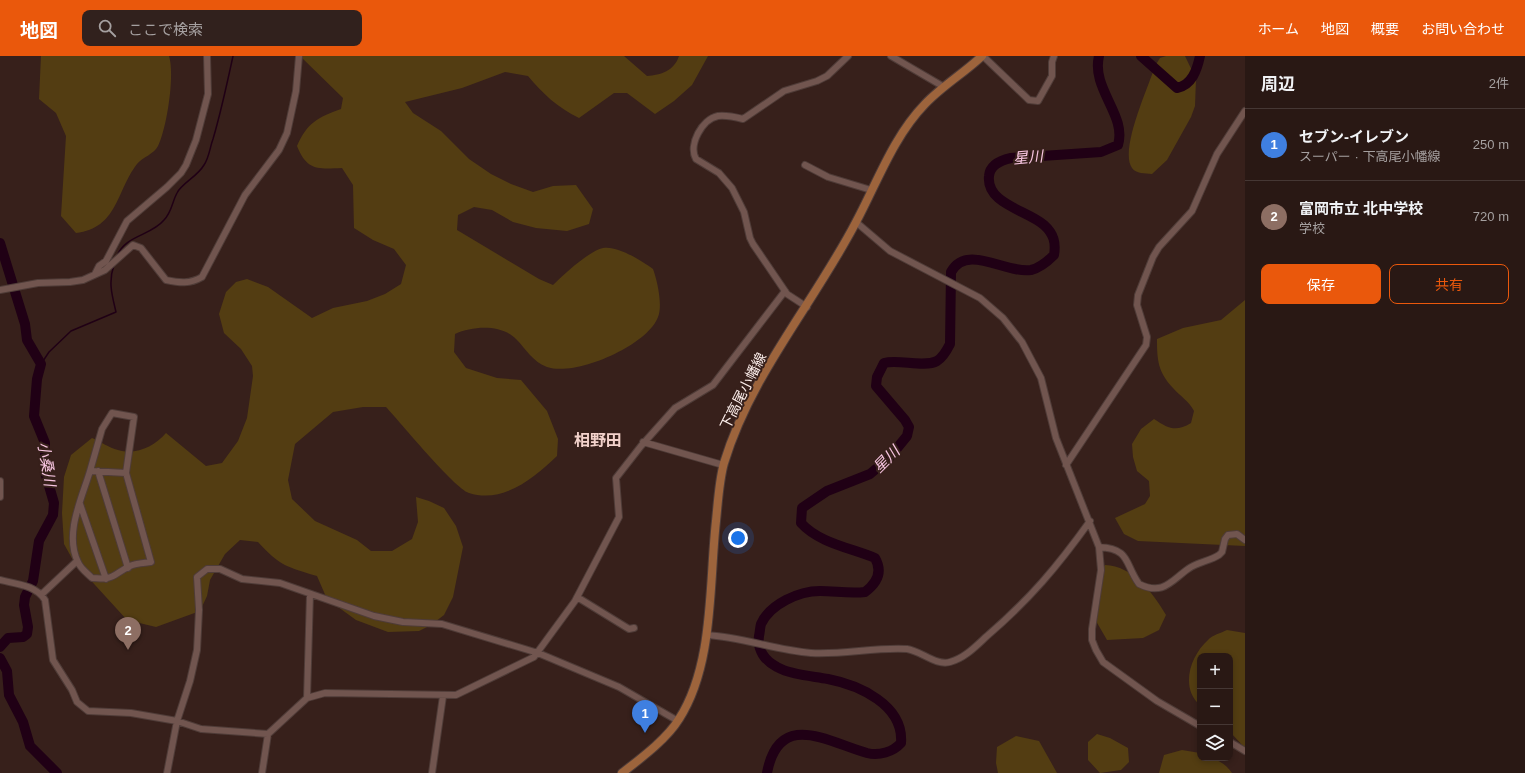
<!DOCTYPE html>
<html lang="ja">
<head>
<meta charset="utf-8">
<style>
  body { margin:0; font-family:Helvetica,"Noto Sans JP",sans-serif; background:#31211d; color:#f1f3f6 }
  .controls { position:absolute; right:12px; bottom:12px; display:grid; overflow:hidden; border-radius:8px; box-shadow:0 2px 6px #0003 }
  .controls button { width:36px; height:36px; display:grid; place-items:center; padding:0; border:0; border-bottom:1px solid #453734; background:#291814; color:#f1f3f6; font:20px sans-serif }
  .you { position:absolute; left:738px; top:482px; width:14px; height:14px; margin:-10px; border:3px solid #fff; border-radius:50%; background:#1a73e8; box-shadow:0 0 0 6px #1a73e833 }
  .badge { display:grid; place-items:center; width:26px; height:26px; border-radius:50%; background:#ea580c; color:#fff; font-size:13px; font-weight:700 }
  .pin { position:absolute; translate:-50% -33px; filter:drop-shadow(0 1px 2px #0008) }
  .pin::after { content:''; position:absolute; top:21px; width:14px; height:12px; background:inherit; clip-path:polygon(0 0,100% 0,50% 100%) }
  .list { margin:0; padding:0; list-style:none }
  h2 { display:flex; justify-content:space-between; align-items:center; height:52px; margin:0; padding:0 16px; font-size:17px }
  h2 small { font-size:13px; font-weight:400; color:#a5a0a0 }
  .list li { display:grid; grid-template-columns:26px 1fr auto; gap:12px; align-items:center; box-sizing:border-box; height:72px; padding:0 16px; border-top:1px solid #453734 }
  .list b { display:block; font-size:15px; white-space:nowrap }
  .list p { margin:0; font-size:13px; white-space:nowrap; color:#a5a0a0 }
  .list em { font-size:13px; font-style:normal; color:#a5a0a0 }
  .actions { display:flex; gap:8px; padding:12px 16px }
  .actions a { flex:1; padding:9px 0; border:1px solid #ea580c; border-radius:8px; text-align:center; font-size:14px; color:#ea580c }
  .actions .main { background:#ea580c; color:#fff }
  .icon { flex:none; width:22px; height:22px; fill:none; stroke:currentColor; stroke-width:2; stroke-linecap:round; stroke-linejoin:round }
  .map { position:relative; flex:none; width:1245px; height:717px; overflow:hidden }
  header { display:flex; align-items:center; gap:24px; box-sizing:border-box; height:56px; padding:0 20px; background:#ea580c; color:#fff }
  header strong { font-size:19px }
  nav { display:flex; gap:22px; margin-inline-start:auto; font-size:14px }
  .search { width:280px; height:36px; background:#31211d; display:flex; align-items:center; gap:10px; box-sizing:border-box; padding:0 14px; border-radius:8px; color:#a5a0a0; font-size:15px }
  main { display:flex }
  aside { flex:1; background:#291814 }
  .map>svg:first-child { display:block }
  .green { fill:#533d12 }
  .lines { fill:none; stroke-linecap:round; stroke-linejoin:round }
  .stream { stroke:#200015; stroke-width:1.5 }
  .river { stroke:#200015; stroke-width:10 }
  .minor-casing { stroke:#4f3c38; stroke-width:8 }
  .major-casing { stroke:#4f3c38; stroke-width:10 }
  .minor { stroke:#71554f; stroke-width:6 }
  .major { stroke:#9d643c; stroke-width:8 }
  .labels { text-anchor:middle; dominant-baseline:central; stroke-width:4; stroke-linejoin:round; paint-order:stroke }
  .street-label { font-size:14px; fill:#fef0ed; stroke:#37201b }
  .water-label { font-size:15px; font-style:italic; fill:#f9c6e2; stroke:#37201b }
  .quarter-label { font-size:16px; font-weight:bold; fill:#f3d2cb; stroke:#37201b }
</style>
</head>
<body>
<header>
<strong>地図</strong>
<div class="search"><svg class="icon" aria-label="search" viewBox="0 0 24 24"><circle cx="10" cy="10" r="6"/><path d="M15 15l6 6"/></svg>ここで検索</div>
<nav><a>ホーム</a><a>地図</a><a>概要</a><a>お問い合わせ</a></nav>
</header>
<main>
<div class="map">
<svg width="1245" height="717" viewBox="0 0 1245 717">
  <rect width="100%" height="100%" fill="#37201b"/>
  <path class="green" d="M41,0H169C175,18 167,72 158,90C154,98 143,101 137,108C116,135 118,172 76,177L61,160L66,80L56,57L39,43Z
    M300,0H624L647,20C661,19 674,15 679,0H708L692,29L674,45L655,58L627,37H614L579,62C558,52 542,37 528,20L505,16L462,32L405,46L413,57L441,75L469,103L491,118L511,128L533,136L553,130L576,129L593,153L589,168L567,175L536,172L513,166L492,154L474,151L458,159L457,174L539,223L553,229C563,219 589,195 603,192C617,189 642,205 653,213C657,224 663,249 658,261C648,289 576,321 547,311C533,306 526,293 516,283C501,268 473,270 455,278L454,296L466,312L497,322L521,324L547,355L558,383L557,400C534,422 503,448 469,437C454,432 400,366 386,351H363L333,356L295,388L288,424L292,443L315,465L357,484L371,495H392L412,483L418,466L416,441L429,445L444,452L456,470L463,491L453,541L444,559L431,569L419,575L388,576L356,564L327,543L317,520C287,511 280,510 258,486L240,484L225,498L210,524L207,540L200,555L156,571L127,564L74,506L64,488L62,457L64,421L71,399L92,382C100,385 109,392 118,394C136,399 154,391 166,377L206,410L222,407L238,385L247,362L253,320L252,310L241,293L224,277L219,258L226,236L236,226L247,223L268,231L312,262L333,252L367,245L385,238L401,228L406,209L394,193L373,184L354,172L353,129L342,112C318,113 307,115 297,90C307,67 318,61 341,53L343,42Z
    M1166,0H1185L1196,23L1195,50L1191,61L1167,104L1152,118C1145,117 1136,118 1132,112C1119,94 1149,30 1155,10L1160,2Z
    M1245,244V490L1138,485L1124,478L1115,462L1145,448L1150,440L1149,425L1137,415L1133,401L1132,388L1141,373L1154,363C1169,373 1176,376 1191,367L1194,355C1189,345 1181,341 1173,332C1158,316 1157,304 1157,283L1183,272L1221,264Z
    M1105,509C1133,510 1153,537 1166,559L1159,574L1143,582L1107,584L1096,565L1095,538L1097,518Z
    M1227,574L1245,577V692L1230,676V600H1200V649C1180,632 1190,600 1208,584C1212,579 1221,577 1227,574Z
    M1097,678L1110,682L1128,692L1129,706L1121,714L1100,717L1088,704V686Z
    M1016,680L1039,685L1057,717H998L996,707L997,691Z
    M1182,694L1200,697V702C1214,702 1224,705 1232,717H1159L1164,699Z"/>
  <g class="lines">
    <path class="stream" d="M117,200C125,179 151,180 164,164C172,156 172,146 177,137C182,127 197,121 204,109C209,102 210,91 213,83C221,56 227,28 233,0
      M41,308L49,296L71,275L116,256C112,239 108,226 114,209"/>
    <path class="river" d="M1141,0L1177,32C1192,29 1197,14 1200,0
      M0,187L25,268L27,284L41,308L37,323L34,360L45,387V416L54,447L53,459L39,485L33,525L25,541L24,549L28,571L27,578L23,581L8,582L0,591
      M0,602L7,615L9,639L23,666L30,690L57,717
      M767,717C779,653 828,686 867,697C879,700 893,696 901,687C904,649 859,629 828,623C812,620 791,619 777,611C765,605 757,594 759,580C760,576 760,571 761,568C770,548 799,535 820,535C835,535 850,538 865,536C877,527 883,516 875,502C851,492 819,487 801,467L802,452L827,435L870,418L889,402L907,380L909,371L905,364L876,330L877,321L884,307C899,303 924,312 937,305C942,302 947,294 950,288L951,216C967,187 1006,218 1031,214C1040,212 1047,206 1054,199C1056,187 1054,178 1044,169C1027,154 986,148 989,120C990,108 1002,104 1011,102L1101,96L1118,89C1127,59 1091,33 1099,0"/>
    <defs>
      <path id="minor" d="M891,0L944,31
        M983,0L1029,44L1038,45L1052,20V6L1054,0
        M805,109L828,121L871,134
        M856,166L890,195L980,242L1003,262L1022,286L1041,322L1056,382L1099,491L1101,514L1092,573V584L1096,594L1103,606L1157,645L1200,670
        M95,218L99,210L106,205L127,165L167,131L181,117L186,109L196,84L208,38L207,0
        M0,234L38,227L70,226L83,224L105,214L133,189L141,192L166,224C180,227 190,228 202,221L245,139L279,94L287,77L296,35L299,0
        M807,251L787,238L753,188L750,182L744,156L732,132L719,117L696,103C688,89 702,63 718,60C726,59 735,61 743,63L784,35L817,25L827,20L848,0
        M643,386L723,409
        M1066,409L1146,289L1147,281L1137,249L1138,239L1153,201L1159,191L1192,155L1217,98L1245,55
        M90,415L126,417L151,506C145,507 136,507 130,510C112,519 115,524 92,522C87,517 80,512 78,506C64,478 82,442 90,415Z
        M90,415L102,373L112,357L134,361L126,417
        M98,415L128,512
        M0,425V441
        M80,448L106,523
        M1099,491C1131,493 1124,507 1139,528C1163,540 1171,525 1188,513C1197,506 1210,505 1219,499L1222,496L1225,483L1228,479L1237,478L1245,484
        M0,524C16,528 36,529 45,544L53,604L72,634L77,646L88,655L131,657L177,665L201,673L268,678
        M42,538L77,505
        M577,541L629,573L634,572
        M706,579C742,581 775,594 811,597C843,599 875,591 907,593C921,595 936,610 950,606C965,602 976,590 987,580C1030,543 1057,511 1090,465
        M307,642L310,538
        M1230,686L1245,695
        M167,717L177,665L190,625L197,594L199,554L197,521L207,513H220L242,523L280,527L374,560L403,566L442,568L538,597L619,631L678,665
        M262,717L268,678L307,642L325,637L456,639L534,601L575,545L619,461L616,422L641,390L675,352L713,329L785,235
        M432,717L443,640"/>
      <path id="major" d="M622,717C640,703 667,683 679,663C714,609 709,528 716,465C718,446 719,425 724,407C751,318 814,247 856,166C877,127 893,81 925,48C942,30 964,17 982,0"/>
    </defs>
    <use href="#minor" class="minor-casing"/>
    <use href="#major" class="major-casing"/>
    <use href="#minor" class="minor"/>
    <use href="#major" class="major"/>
  </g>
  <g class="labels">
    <g class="street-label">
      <text transform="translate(743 335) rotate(-63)">下高尾小幡線</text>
    </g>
    <g class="water-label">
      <text transform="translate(1028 101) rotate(-5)">星川</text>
      <text transform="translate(886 403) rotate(-45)">星川</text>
      <text transform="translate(47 408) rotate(81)">小桑川</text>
    </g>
    <g class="quarter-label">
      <text x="598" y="384">相野田</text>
    </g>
  </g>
</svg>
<div class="controls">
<button>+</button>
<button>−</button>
<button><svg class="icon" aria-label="layers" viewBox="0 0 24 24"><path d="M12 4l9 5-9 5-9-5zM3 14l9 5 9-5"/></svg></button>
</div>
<div class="you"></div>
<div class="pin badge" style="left:645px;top:677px;background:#3f7fe0">1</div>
<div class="pin badge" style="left:128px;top:594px;background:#8d6e63">2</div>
</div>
<aside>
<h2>周辺<small>2件</small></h2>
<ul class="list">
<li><span class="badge" style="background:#3f7fe0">1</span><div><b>セブン-イレブン</b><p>スーパー · 下高尾小幡線</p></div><em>250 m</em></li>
<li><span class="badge" style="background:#8d6e63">2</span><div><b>富岡市立 北中学校</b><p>学校</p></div><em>720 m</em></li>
</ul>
<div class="actions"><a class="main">保存</a><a>共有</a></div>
</aside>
</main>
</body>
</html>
